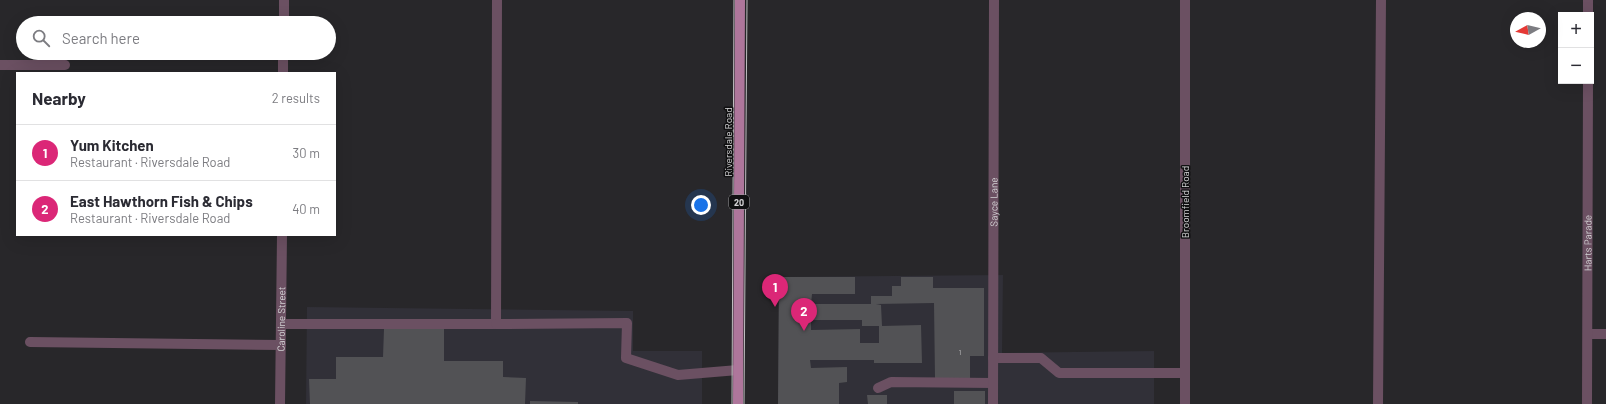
<!DOCTYPE html>
<html lang="en">
<head>
<meta charset="utf-8">
<style>
  body { margin:0; font-family:Barlow,sans-serif; background:#f2f2f3; color:#2b2b33 }
  .controls { position:absolute; right:12px; top:12px; display:grid; overflow:hidden; border-radius:0px; box-shadow:0 4px 16px #0002 }
  .controls button { width:36px; height:36px; display:grid; place-items:center; padding:0; border:0; border-bottom:1px solid #e1e1e2; background:#fff; color:#2b2b33; font:20px sans-serif }
  .compass { position:absolute; left:1510px; top:12px; width:36px; height:36px; border-radius:50%; background:#fff; box-shadow:0 4px 16px #0002; rotate:262deg }
  .you { position:absolute; left:701px; top:205px; width:14px; height:14px; margin:-10px; border:3px solid #fff; border-radius:50%; background:#1a73e8; box-shadow:0 0 0 6px #1a73e833 }
  .badge { display:grid; place-items:center; width:26px; height:26px; border-radius:50%; background:#db2777; color:#fff; font-size:13px; font-weight:700 }
  .pin { position:absolute; translate:-50% -33px; filter:drop-shadow(0 1px 2px #0008) }
  .pin::after { content:''; position:absolute; top:21px; width:14px; height:12px; background:inherit; clip-path:polygon(0 0,100% 0,50% 100%) }
  .list { margin:0; padding:0; list-style:none }
  h2 { display:flex; justify-content:space-between; align-items:center; height:52px; margin:0; padding:0 16px; font-size:17px }
  h2 small { font-size:13px; font-weight:400; color:#7c7c81 }
  .list li { display:grid; grid-template-columns:26px 1fr auto; gap:12px; align-items:center; box-sizing:border-box; height:56px; padding:0 16px; border-top:1px solid #e1e1e2 }
  .list b { display:block; font-size:15px; white-space:nowrap }
  .list p { margin:0; font-size:13px; white-space:nowrap; color:#7c7c81 }
  .list em { font-size:13px; font-style:normal; color:#7c7c81 }
  .icon { flex:none; width:22px; height:22px; fill:none; stroke:currentColor; stroke-width:2; stroke-linecap:round; stroke-linejoin:round }
  .map { position:relative; flex:none; width:1606px; height:404px; overflow:hidden }
  .search { position:absolute; background:#fff; box-shadow:0 4px 16px #0002; left:16px; top:16px; width:320px; height:44px; display:flex; align-items:center; gap:10px; box-sizing:border-box; padding:0 14px; border-radius:22px; color:#7c7c81; font-size:15px }
  .panel { position:absolute; background:#fff; box-shadow:0 4px 16px #0002; left:16px; top:72px; width:320px; height:164px; border-radius:0px }
  .map>svg:first-child { display:block }
  .built { fill:#313038 }
  .building { fill:#525255; fill-rule:evenodd }
  .lines { fill:none; stroke-linecap:round; stroke-linejoin:round }
  .lane { stroke:#6b5062; stroke-width:10 }
  .street { stroke:#6b5062; stroke-width:10 }
  .primary { stroke:#ae769b; stroke-width:10 }
  .tram { stroke:#c0bfc1; stroke-width:1 }
  .labels { text-anchor:middle; dominant-baseline:central; stroke-width:3; stroke-linejoin:round; paint-order:stroke }
  .number-label { font-size:8px; fill:#b3b2b4 }
  .shield { fill:#101011; stroke:#98989a; stroke-width:1 }
  .shield-label { font-size:9px; font-weight:bold; fill:#d3d2d4 }
  .street-label { font-size:10px; fill:#d3d2d4; stroke:#101011 }
</style>
</head>
<body>
<div class="map">
<svg width="1606" height="404" viewBox="0 0 1606 404">
  <rect width="100%" height="100%" fill="#28272a"/>
  <path class="built" d="M1003,275L1002,353L1154,351V404H778L779,277Z
    M307,307L633,311V351H702V404H306Z"/>
  <path class="building" d="M779,277H855V294H812L811,304H871V296H892V286H901V277H933V288H984V356H970V378H935L934,303L876,304L881,305L882,326L921,325L922,363H874V360H810L811,368L847,367V382L839,383V404H778ZM811,320H862V326H879V343H860V329L811,330Z
    M384,329H444V361H503V377L526,378L525,404H310L309,379H336V357H383Z
    M954,391H985V404H954Z
    M867,395H887V404H868Z
    M530,401L578,402V404H530Z"/>
  <g class="lines">
    <g class="lane">
      <path d="M281,324H496L497,0"/>
      <path d="M496,324L627,323L626,358L678,375L738,370"/>
      <path d="M1588,334H1606"/>
      <path d="M30,342L281,345"/>
      <path d="M993,358H1041L1059,373H1185"/>
      <path d="M878,388L891,382L993,383"/>
      <path id="s1" d="M993,404L994,0"/>
      <path d="M1378,404L1381,0"/>
    </g>
    <g class="street">
      <path d="M1588,0V15"/>
      <path d="M284,23V0"/>
      <path d="M0,65H65"/>
      <path d="M283,73V53"/>
      <path id="s2" d="M280,404L282,235"/>
      <path d="M1185,404V0"/>
      <path id="s3" d="M1587,404L1588,81"/>
    </g>
    <path class="primary" d="M738,404L740,0"/>
    <path class="tram" d="M732,404L734,0
      M744,404L747,0"/>
  </g>
  <g class="labels">
    <g class="number-label">
      <text x="960" y="352">1</text>
    </g>
    <rect class="shield" x="729" y="195" width="20" height="14" rx="3"/>
    <g class="shield-label">
      <text x="739" y="202">20</text>
    </g>
    <g class="street-label">
      <text transform="translate(728 142) rotate(-90)">Riversdale Road</text>
      <text stroke="none"><textPath href="#s1" startOffset="202">Sayce Lane</textPath></text>
      <text transform="translate(1185 202) rotate(-90)">Broomfield Road</text>
      <text stroke="none"><textPath href="#s3" startOffset="161">Harts Parade</textPath></text>
      <text stroke="none"><textPath href="#s2" startOffset="85">Caroline Street</textPath></text>
    </g>
  </g>
</svg>
<div class="controls">
<button>+</button>
<button>−</button>
</div>
<svg class="compass" viewBox="-18 -18 36 36"><path d="M0-13l5 13h-10z" fill="#e53935"/><path d="M0 13l5-13h-10z" fill="#7c7c81"/></svg>
<div class="you"></div>
<div class="pin badge" style="left:775px;top:307px">1</div>
<div class="pin badge" style="left:804px;top:331px">2</div>
<div class="search"><svg class="icon" aria-label="search" viewBox="0 0 24 24"><circle cx="10" cy="10" r="6"/><path d="M15 15l6 6"/></svg>Search here</div>
<section class="panel">
<h2>Nearby<small>2 results</small></h2>
<ul class="list">
<li><span class="badge">1</span><div><b>Yum Kitchen</b><p>Restaurant · Riversdale Road</p></div><em>30 m</em></li>
<li><span class="badge">2</span><div><b>East Hawthorn Fish &amp; Chips</b><p>Restaurant · Riversdale Road</p></div><em>40 m</em></li>
</ul>
</section>
</div>
</body>
</html>
